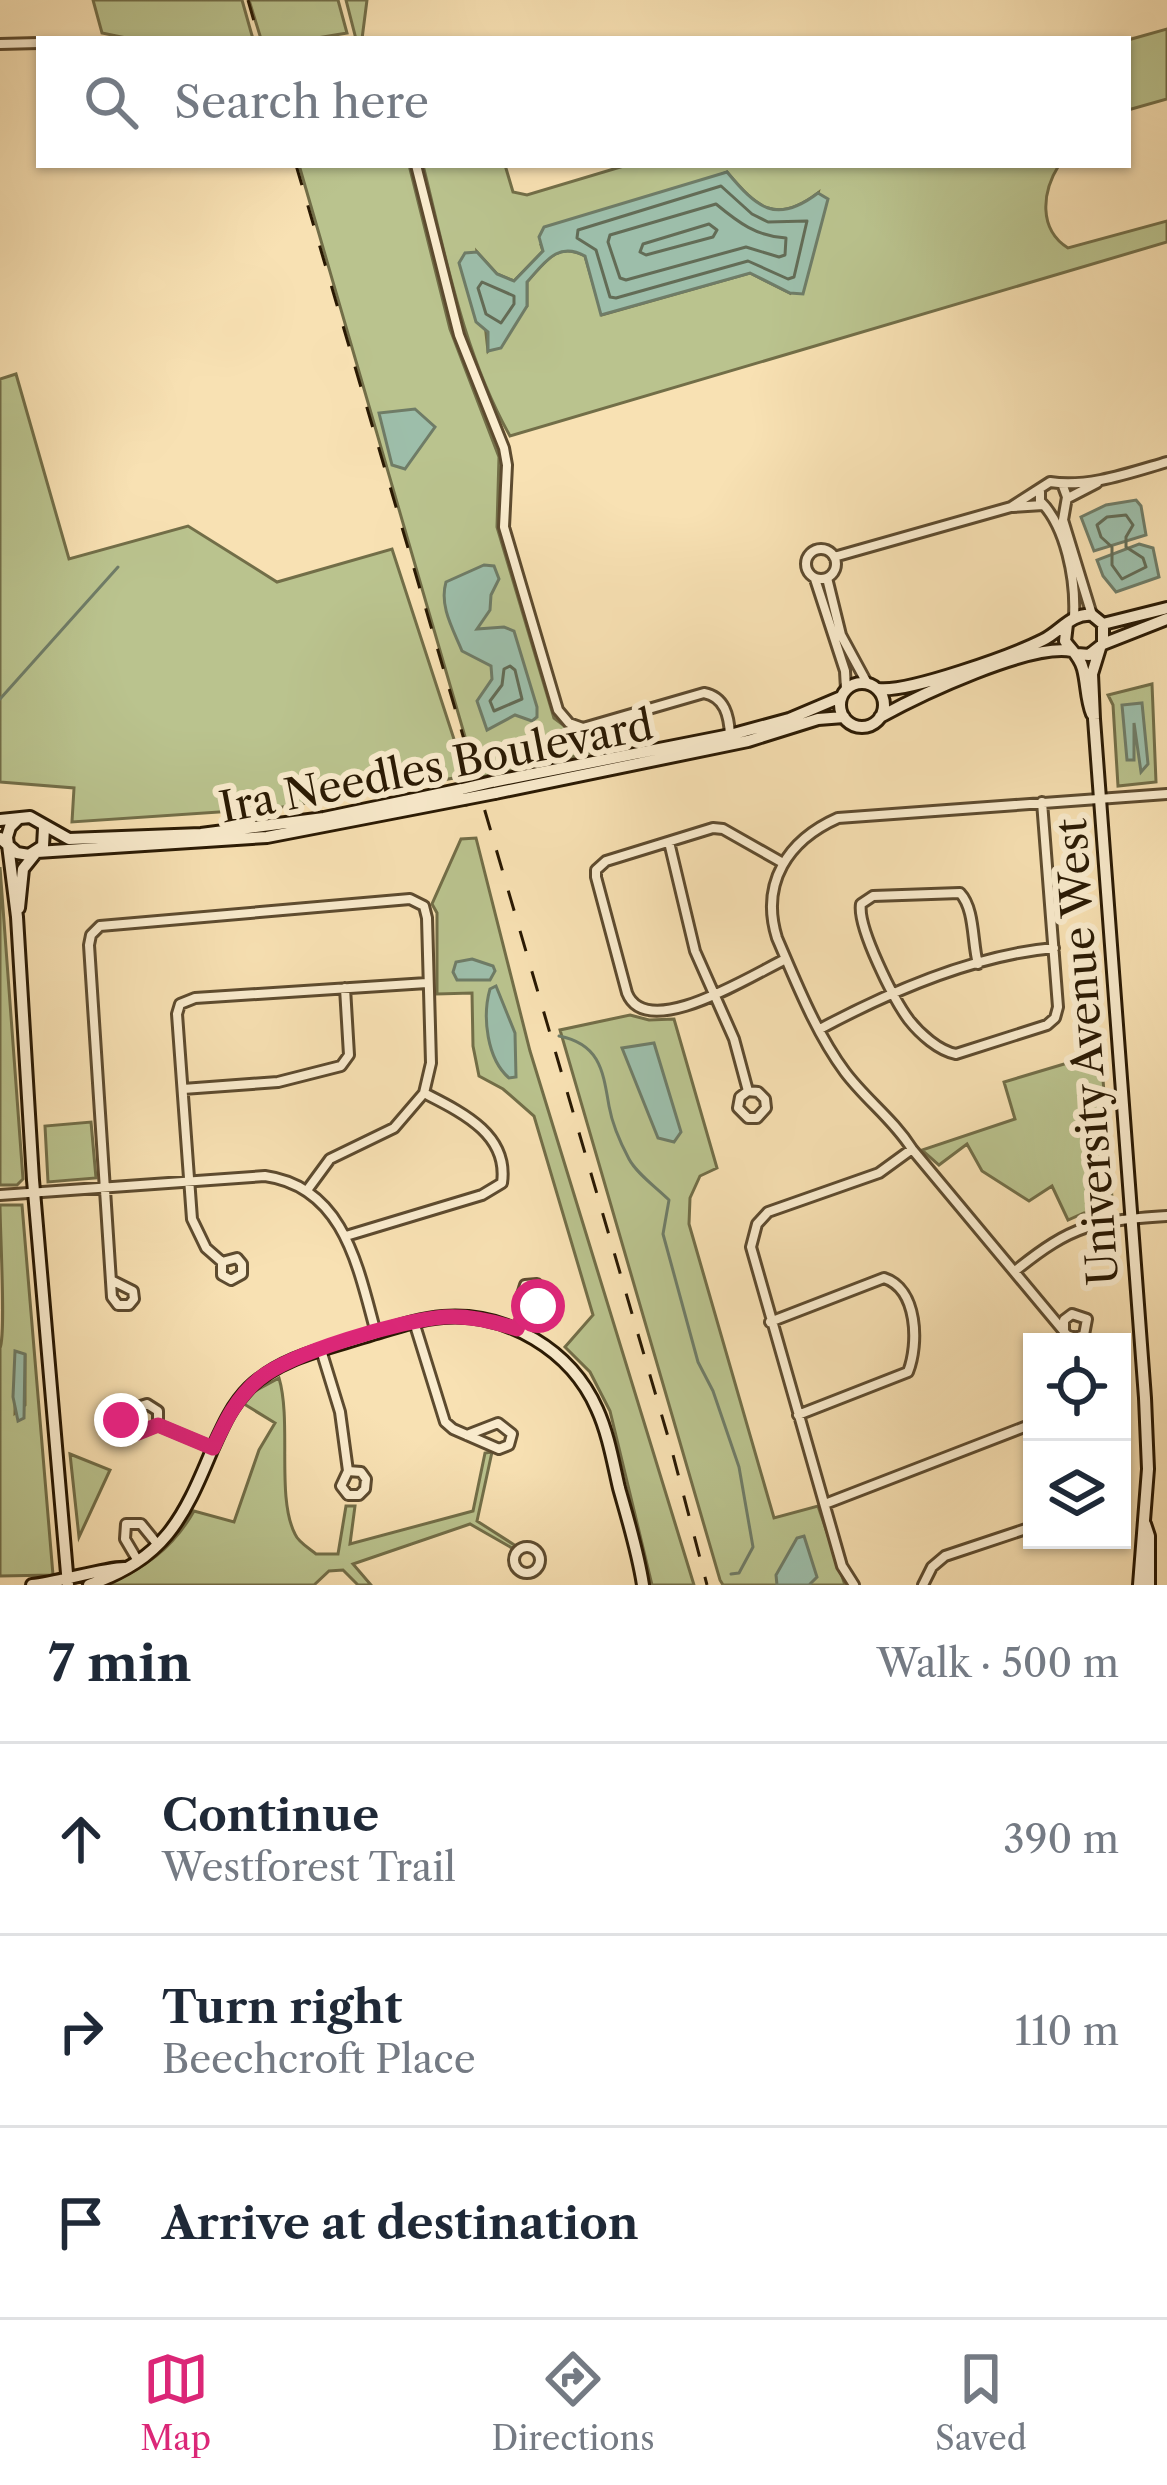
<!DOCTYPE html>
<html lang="en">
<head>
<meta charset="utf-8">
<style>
  body { margin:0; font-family:"Libre Caslon Text",serif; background:#f2f2f3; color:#1f2937 }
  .controls { position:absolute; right:36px; bottom:36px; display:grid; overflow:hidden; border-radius:0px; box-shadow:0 3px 9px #0004 }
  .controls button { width:108px; height:108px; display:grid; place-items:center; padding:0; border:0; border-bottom:3px solid #e0e1e3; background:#fff; color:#1f2937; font:60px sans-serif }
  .stop { position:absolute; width:36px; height:36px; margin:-27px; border:9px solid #db2777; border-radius:50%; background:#fff }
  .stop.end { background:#db2777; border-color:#fff; box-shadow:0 3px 12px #0008 }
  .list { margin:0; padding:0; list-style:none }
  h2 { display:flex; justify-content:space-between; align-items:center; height:156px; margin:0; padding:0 48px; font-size:51px }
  h2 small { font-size:39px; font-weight:400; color:#747a83 }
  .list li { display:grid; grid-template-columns:78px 1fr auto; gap:36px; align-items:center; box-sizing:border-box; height:192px; padding:0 48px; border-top:3px solid #e0e1e3 }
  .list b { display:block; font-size:45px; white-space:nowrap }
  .list p { margin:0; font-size:39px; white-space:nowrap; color:#747a83 }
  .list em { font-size:39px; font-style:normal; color:#747a83 }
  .icon { flex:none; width:66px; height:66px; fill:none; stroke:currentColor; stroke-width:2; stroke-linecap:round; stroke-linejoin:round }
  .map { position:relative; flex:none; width:1167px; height:1585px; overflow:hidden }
  .search { position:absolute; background:#fff; box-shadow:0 3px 9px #0004; left:36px; right:36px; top:36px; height:132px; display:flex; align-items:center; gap:30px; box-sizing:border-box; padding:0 42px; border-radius:0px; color:#747a83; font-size:45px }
  .sheet { height:732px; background:#fff }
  nav { display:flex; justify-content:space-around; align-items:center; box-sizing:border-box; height:168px; border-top:3px solid #e0e1e3; background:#fff; font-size:33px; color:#747a83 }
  nav a { display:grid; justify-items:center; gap:6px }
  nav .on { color:#db2777 }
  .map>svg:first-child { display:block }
  .green { fill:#bac38e; stroke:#726e48; stroke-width:3; fill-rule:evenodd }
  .water { fill:#9dbeaa; stroke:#6f7c67; stroke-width:3 }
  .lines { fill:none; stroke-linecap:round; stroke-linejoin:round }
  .shore { stroke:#636c56; stroke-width:3 }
  .stream { stroke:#6f7c67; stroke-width:3 }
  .street-casing { stroke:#5d4b2f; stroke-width:14 }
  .secondary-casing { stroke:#291903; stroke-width:16 }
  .street { stroke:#faecce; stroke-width:8 }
  .secondary { stroke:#faecce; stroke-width:10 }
  .rail { stroke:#291903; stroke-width:3; stroke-dasharray:21 21; stroke-linecap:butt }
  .secondary-bridge-casing { stroke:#291903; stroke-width:16; stroke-linecap:butt }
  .secondary-bridge { stroke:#faecce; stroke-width:10 }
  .route { stroke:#db2777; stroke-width:15 }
  .labels { text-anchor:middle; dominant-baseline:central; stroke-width:12; stroke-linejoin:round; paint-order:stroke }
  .street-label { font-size:42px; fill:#291903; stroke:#faecce }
</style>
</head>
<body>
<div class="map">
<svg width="1167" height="1585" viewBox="0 0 1167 1585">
  <rect width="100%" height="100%" fill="#f8e1b3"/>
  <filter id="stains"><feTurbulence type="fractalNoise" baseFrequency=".00167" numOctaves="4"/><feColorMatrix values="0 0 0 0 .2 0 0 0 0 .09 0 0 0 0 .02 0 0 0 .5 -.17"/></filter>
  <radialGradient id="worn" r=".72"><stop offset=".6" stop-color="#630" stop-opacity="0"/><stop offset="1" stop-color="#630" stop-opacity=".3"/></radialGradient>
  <path class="green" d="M93,0H242L253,39H131L102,33Z
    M249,0H338L347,33L311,39H261Z
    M346,0H367L362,39H356Z
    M1167,29V99L1128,110V40Z
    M299,165H409L450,329L499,457L497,527L554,718L575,734L612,727L616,747L477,778Z
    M423,165H505L513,192L527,195L627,165H1059C1042,192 1038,229 1068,248L1167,221V242L510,436C463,352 446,257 423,165ZM727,172C757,208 776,225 818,193L790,293L750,273L602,315L585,256C557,241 545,262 527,282V306L488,351L477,252L497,274L514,281L543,251L541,245Z
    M16,374L69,559L188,526L277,582L392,549L466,776L277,808L72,822L74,788L0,782V379Z
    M1152,684L1156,782L1118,786L1113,705L1108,695Z
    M476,838L530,1051L694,1585H652L610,1411L590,1372L565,1347L593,1315L534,1116L503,1089L479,1076L473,1046L472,993L437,994V913L432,904L461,839Z
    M0,867L23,1179L17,1185H0Z
    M630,1015L649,1020L674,1019L717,1168L700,1176L690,1198L689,1224L774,1518L818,1506L845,1585H723L720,1580L560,1030Z
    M1101,1053L1113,1211L1084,1213L1068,1220L1052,1186L1029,1201L982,1171L967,1144L939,1165L922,1150L1015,1119L1004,1082Z
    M91,1122L96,1178L48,1182L45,1126Z
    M0,1205H22L53,1575L0,1576V1348C6,1335 0,1230 0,1205ZM16,1352L25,1355V1405L15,1413Z
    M279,1378C292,1422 276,1497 295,1534C298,1542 310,1549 316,1554H338L346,1506H355L350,1544L473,1511L485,1453L492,1452L477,1521L516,1546L512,1548L470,1524L353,1564L371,1585H358L343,1570L329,1571L314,1585H105C144,1569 173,1548 194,1511L234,1522L259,1450L275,1423L244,1404L255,1391Z
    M70,1454L110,1470L79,1537Z"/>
  <path class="water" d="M727,172C757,208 776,225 818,193L828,199L803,294L790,293L750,273L601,315L585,256C558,241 545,262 527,282V306L501,348L488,351V332L476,322L459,263L465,253L477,252L497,274L514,281L543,251L539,237L544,227Z
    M415,409L435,427L405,469L392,465L379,413Z
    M1136,500L1141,506L1146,535L1094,551L1081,517L1106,505Z
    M1139,544L1153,548L1159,577L1116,592L1103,576L1097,560Z
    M484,565L494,566L499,579L491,595L490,610L477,629L504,627L514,631L537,707V717L532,721L515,715L487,730L477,701L492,679L491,666L462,651C453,629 439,606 446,582Z
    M1142,703L1148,764L1141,772L1134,723V760H1127L1122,705Z
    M472,959L493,966L495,971L490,980H457L453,972L456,962Z
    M496,986L515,1033L516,1077L509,1078C487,1059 482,1017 490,989Z
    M654,1043L681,1132L674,1142L658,1138L622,1048Z
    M15,1351L25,1354L24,1418L18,1421L13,1397Z
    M804,1536L817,1577L809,1585H777L776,1575L797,1538Z"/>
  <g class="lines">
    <path class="shore" d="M721,186L752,214L768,222L807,221L794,277L788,279L748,261L616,298L610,297L596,250L577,238L578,230Z
      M716,204C739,223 756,236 786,238L785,255L779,257L746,247L626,280L620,278L608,242L610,235Z
      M709,224L717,230L713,237L646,255L640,252L643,244Z
      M482,282L514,296V304L501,323L486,314L478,288Z
      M1126,515L1133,525L1126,537V547L1143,558L1146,567L1122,579L1112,565V547L1101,537L1097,525L1107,517Z
      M510,666L515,670L522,699L494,711L490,701L502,685L504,669Z"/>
    <path class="stream" d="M0,699L118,567
      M559,1036C600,1044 603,1071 609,1106C612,1123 621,1144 629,1159C637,1174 656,1187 669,1200L663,1234L698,1362L713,1391L739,1467L753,1547L739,1573L731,1574"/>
    <defs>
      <path id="street" d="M0,44L39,43
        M416,165L459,335L504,448L507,465L504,527L558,710L569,723L583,728L704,693C725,697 729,716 730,735
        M1063,486L1067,497L1063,520L1092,615
        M1040,492V501C1066,526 1076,580 1074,617
        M1068,498L1097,483
        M1013,507L1043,505
        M806 564a15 15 0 1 1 30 0a15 15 0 1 1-30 0Z
        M834,557L1011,507L1050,482C1088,488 1129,473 1167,462
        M827,578L841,635L867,683
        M815,579L845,671L846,689
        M669,842L695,951L734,1039L748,1091L740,1097L738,1108L748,1118H757L766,1108L765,1099L758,1092L748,1091
        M783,863L723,829L713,828L606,861L596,870V877L627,993C647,1043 755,973 786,959
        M978,964C972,942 975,909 960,893L873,896L861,904C857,927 894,1000 909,1020C920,1034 939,1051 956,1054L1047,1025L1055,1018L1058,1007L1042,802
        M820,1029C891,991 974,955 1054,948
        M183,1089L278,1082L341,1066L349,1055L345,988
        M0,1195L265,1176C344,1187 358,1267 376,1333
        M346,1236L482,1195L502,1183C509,1134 461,1112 424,1093
        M222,1262L237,1258L242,1264V1274L231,1280L222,1275V1262L206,1248L192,1219L177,1014L180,1004L195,998L427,983
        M1015,1271C1073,1224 1094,1221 1167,1216
        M113,1281L133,1291L134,1299L129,1305H118L112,1297L89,945L91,935L100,926L410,899L424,906L427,918L431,1063L424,1093L394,1128L330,1159L308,1189
        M414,1322L445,1422L453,1429L499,1449L509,1445L512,1434L498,1423L467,1435
        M770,1322L884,1278C918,1289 919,1344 908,1372L798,1415
        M517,1329L526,1307L520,1301L525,1285L537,1284L544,1293L538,1307H526
        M1064,1330V1320L1072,1314L1087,1319L1084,1335L1075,1338L1067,1335L912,1149C893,1119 866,1100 845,1072C816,1033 796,982 777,938C760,883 788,840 838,818L1167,794
        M321,1350L340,1412L348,1471L341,1486L348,1495H359L365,1489L366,1479L361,1472L348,1471
        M158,1425V1411L147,1404L128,1410L121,1420L128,1432L138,1433L158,1425L213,1448
        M825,1504L1032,1424
        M514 1560a13 13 0 1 1 26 0a13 13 0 1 1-26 0Z
        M138,1561L125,1539L126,1524H141L158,1545
        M854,1585L842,1566L751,1247L757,1224L768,1212L879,1173L912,1149
        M923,1585L932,1567L945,1556L1032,1527"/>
      <path id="secondary" d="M1067,624L1065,641C1072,651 1080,657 1083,669C1087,684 1086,699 1092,714
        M1103,624L1167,608
        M1103,644L1167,619
        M1100,648L1092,674L1094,719L1145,1398L1148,1469L1139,1585
        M840 705a22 22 0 1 1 44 0a22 22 0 1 1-44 0Z
        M878,689C908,693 1013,655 1043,640C1061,631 1071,613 1092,615L1103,624V644L1089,655L1077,654
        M880,717C920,695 1029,643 1072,651
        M492,782L730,735L789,719L841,697
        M495,793L748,741L818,719L844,717
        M18,819L10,827L7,837L17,917L33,1180L68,1585
        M0,820L30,817L69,839L201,834L324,818L462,789
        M0,838L17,853L29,855L43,846L44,828
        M37,852L267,837L464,799
        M19,908L23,869L35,854
        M1145,1524L1149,1536V1585
        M32,1585C56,1583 111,1566 126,1568
        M89,1585C164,1559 183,1520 212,1450C222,1428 231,1406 249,1388C282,1356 330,1348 373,1334C396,1327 419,1319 443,1317C507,1312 571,1350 597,1409C608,1433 613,1462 619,1488C628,1520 638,1552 643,1585"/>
    </defs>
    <use href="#street" class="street-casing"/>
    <use href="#secondary" class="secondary-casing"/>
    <use href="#street" class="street"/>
    <use href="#secondary" class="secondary"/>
    <path class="rail" d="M248,0L259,39
      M296,165L671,1447L707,1585"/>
    <defs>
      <path id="secondary-bridge" d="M462,789L492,782
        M464,799L495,793"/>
    </defs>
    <use href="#secondary-bridge" class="secondary-bridge-casing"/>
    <use href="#secondary-bridge" class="secondary-bridge"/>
  </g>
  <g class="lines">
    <path class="route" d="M121,1420L128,1432L138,1433L158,1425L213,1448C225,1422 236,1398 259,1379C290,1353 402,1320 444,1317C469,1315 493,1321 517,1329L526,1307L538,1306"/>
  </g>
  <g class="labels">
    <g class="street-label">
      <text transform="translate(436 766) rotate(-11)">Ira Needles Boulevard</text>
      <text transform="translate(1087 1052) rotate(-94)">University Avenue West</text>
    </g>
  </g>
  <rect width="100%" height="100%" filter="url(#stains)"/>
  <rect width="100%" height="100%" fill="url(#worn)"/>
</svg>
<div class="controls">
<button><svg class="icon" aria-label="locate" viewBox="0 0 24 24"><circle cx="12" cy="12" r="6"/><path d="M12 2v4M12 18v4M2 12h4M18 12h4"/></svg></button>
<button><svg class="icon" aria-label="layers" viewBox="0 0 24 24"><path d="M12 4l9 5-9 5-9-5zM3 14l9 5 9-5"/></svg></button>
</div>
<div class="stop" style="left:538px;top:1306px"></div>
<div class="stop end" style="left:121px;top:1420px"></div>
<div class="search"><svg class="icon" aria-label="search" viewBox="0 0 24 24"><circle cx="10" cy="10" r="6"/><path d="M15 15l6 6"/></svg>Search here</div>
</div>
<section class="sheet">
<h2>7 min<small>Walk · 500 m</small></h2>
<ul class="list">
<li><svg class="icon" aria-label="ahead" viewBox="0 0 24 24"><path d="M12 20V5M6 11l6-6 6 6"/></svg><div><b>Continue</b><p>Westforest Trail</p></div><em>390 m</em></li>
<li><svg class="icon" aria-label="right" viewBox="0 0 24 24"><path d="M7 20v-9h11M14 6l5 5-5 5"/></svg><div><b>Turn right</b><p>Beechcroft Place</p></div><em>110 m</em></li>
<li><svg class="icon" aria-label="arrive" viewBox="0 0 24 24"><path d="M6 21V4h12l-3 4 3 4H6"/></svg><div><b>Arrive at destination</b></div></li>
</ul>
</section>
<nav>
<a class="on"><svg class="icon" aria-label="map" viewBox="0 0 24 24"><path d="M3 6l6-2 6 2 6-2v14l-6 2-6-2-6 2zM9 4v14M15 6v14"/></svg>Map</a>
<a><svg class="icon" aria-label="directions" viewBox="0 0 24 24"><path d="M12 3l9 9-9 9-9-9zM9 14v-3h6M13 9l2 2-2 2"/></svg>Directions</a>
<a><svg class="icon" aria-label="saved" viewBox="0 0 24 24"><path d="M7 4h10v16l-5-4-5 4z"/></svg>Saved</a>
</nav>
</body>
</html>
